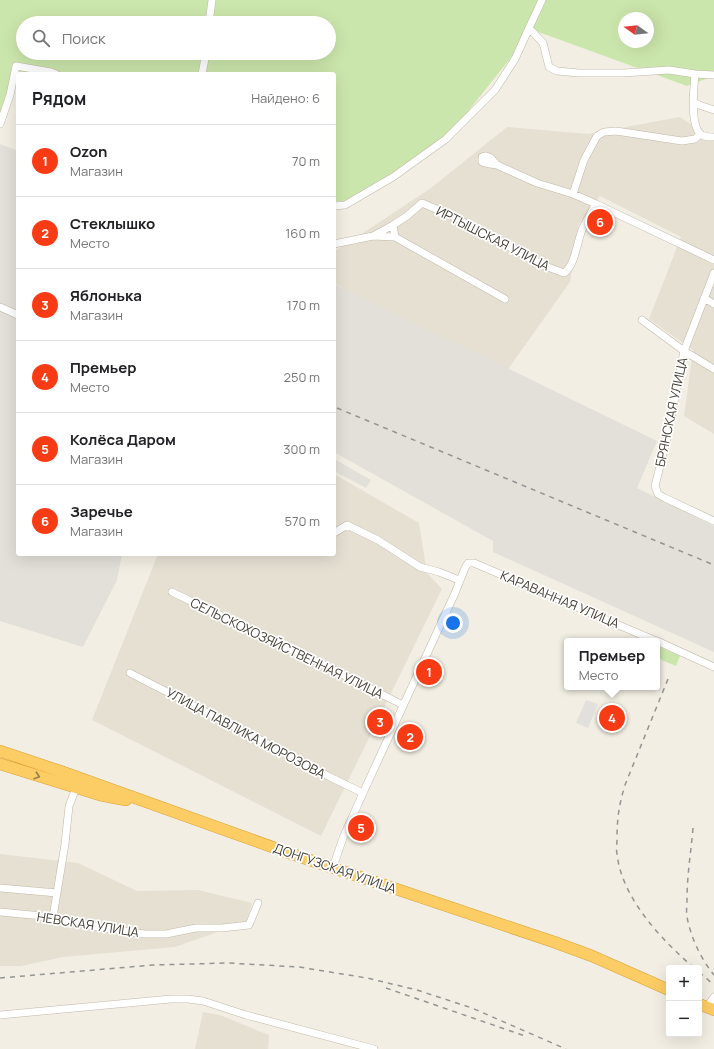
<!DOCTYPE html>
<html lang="ru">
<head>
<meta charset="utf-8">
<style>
  body { margin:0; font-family:Manrope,sans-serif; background:#f2f2f2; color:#202124 }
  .controls { position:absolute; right:12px; bottom:12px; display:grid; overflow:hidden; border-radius:4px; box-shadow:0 4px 16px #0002 }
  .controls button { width:36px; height:36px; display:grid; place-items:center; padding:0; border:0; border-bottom:1px solid #e0e0e0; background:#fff; color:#202124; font:20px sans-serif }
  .compass { position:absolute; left:618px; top:12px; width:36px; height:36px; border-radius:50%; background:#fff; box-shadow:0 4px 16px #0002; rotate:285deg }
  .you { position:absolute; left:453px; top:623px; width:14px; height:14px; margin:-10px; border:3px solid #fff; border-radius:50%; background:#1a73e8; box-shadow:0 0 0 6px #1a73e833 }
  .badge { display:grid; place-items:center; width:26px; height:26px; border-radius:50%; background:#f73c15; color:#fff; font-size:13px; font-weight:700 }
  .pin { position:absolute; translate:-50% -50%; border:2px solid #fff; box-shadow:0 1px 4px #0006 }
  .popup { position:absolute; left:564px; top:638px; width:96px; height:52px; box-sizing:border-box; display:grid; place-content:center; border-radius:4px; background:#fff; filter:drop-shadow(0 1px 3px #0005); font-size:13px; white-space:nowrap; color:#757577 }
  .popup b { font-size:15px; color:#202124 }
  .popup::after { content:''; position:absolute; left:50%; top:100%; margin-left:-8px; border:8px solid transparent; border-top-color:#fff }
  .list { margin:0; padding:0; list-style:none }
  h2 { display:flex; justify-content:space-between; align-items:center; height:52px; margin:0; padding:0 16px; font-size:17px }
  h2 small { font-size:13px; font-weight:400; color:#757577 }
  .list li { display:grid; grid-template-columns:26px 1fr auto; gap:12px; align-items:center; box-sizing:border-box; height:72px; padding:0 16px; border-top:1px solid #e0e0e0 }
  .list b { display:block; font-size:15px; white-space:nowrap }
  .list p { margin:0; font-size:13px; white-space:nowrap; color:#757577 }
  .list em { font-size:13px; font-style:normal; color:#757577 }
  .icon { flex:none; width:22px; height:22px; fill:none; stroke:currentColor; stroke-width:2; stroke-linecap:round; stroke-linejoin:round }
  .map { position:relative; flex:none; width:714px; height:1049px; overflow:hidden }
  .search { position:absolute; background:#fff; box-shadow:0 4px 16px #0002; left:16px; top:16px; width:320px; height:44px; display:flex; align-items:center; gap:10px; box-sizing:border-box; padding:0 14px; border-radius:22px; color:#757577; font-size:15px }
  .panel { position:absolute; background:#fff; box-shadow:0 4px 16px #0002; left:16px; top:72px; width:320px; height:484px; border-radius:4px }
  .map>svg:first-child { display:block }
  .residential { fill:#e5e0d2 }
  .industrial { fill:#e3dfd9 }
  .green { fill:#cbe6ac; fill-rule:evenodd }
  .parking { fill:#e2e0dc }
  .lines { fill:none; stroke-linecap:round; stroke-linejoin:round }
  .minor-casing { stroke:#c0b8a9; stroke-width:8 }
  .highway-casing { stroke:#dba134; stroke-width:12 }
  .minor { stroke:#fff; stroke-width:7 }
  .highway { stroke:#fccd64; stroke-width:11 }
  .rail { stroke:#949494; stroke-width:1.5; stroke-dasharray:5 5; stroke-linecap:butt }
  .oneway { stroke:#967e4a }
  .labels { text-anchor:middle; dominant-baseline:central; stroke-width:3.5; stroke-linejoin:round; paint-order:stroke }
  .street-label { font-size:13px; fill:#433e34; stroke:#fff }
</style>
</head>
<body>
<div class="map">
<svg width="714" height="1049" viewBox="0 0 714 1049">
  <rect width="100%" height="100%" fill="#f2eee3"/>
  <path class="residential" d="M680,117L714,140V434L684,416L693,350L649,319L681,237L600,196L579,224L570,282L501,379L334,283V252L431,188L507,127L588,134Z
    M334,474L419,523L427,573L442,589L321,836L92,720L158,554H334Z
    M0,854L78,863L137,891L198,890L252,903L246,922L175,947L63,957L21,966H0Z
    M203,1012L220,1015L269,1035L268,1049H195Z"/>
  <path class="industrial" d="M0,144L18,151V554H122L117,580L83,647L0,621Z
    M334,284L657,441L637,488L714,526V652L493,552V541L334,452Z
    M334,459L371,480L366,488L334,471Z"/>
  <path class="green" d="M0,0H210L207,23H23V53H202L199,74H18V80L11,79L0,115Z
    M211,0H714V76L687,86L533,30L446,139L353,201H334V74H201L204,53H329V23H208ZM624,18H648V42H624Z
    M657,646L680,656L676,666L657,658Z"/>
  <path class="parking" d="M586,700L598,704L588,728L576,723Z"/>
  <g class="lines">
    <defs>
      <path id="minor" d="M542,0L529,28L543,43L549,67L557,71L579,73H623L669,70L695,74C694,87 689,127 702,135C705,137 710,137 714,137
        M209,23L212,0
        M202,74L206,53
        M695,74L714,75
        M693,102L699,105L714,110
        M0,124L10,95L16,66L51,72L56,74
        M497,165L491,158L486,156L482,157V162L490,164L497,165L537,183L573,194L596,204L714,260
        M573,194L584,160L597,136L604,132L616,131L682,141L695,139L700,134
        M334,206L345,205L393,177L446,139L495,90L515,59L529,28
        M373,236L395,237L505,299
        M395,237L393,225L407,216L422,203L448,214L545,266L564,273C575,266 577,242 582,230C586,221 591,213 596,204
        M334,244L373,236L393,225
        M714,273L684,351L667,438L655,486L658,494L665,498L714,521
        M704,298L714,304
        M0,307L18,315
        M642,320L684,351L714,369
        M334,533L347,525L378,540L420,567L439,572L459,580
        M172,592L324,665L403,705
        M657,641L714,667
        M130,673L274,747L330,777L363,793
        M333,867L343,838L363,793L455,593L465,568L468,563H474L656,641
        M0,888L57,893
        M0,912L53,917L103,928L145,934H166L196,928H222L249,925L258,903
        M53,917L65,844L69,806L76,788
        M707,1007L714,997
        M0,1015L171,999H188L203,1001L246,1015L374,1049"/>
      <path id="highway" d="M0,751L60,771L289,853L554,942L592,956L669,990
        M0,764L100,795L120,799L126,800
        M699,1004L714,1010"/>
    </defs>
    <use href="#minor" class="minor-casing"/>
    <use href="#highway" class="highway-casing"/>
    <use href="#minor" class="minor"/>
    <use href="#highway" class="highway"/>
    <path class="rail" d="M337,408L714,565
      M668,679L625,785C619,805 617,818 617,839C617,844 616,849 617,854C622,899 662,940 694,968
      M693,828C691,852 687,875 687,899C687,905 686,911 687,917C691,938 701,959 714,975
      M699,972L714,985
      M0,978L153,965L228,963L299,967L367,978L417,990L472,1008L566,1049
      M386,988L525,1036"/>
  </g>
  <defs><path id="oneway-chevron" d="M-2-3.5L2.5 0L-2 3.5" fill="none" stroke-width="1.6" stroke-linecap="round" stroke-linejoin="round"/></defs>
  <use class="oneway" href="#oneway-chevron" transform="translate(37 776) rotate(18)"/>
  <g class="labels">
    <g class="street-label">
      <text transform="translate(493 238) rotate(27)">ИРТЫШСКАЯ УЛИЦА</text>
      <text transform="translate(671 412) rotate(-78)">БРЯНСКАЯ УЛИЦА</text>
      <text transform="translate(560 599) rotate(23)">КАРАВАННАЯ УЛИЦА</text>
      <text transform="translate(287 648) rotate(26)">СЕЛЬСКОХОЗЯЙСТВЕННАЯ УЛИЦА</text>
      <text transform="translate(246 733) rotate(28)">УЛИЦА ПАВЛИКА МОРОЗОВА</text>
      <text transform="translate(335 868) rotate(19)">ДОНГУЗСКАЯ УЛИЦА</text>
      <text transform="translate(88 924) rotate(9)">НЕВСКАЯ УЛИЦА</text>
    </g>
  </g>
</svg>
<div class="controls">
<button>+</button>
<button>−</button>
</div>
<svg class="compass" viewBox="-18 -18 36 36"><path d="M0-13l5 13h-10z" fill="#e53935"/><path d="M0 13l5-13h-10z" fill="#757577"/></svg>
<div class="you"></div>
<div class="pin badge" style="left:429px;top:672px">1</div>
<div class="pin badge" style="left:410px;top:737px">2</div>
<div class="pin badge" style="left:380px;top:722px">3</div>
<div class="pin badge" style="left:612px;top:718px">4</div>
<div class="popup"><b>Премьер</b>Место</div>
<div class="pin badge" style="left:361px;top:828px">5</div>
<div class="pin badge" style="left:600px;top:222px">6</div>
<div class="search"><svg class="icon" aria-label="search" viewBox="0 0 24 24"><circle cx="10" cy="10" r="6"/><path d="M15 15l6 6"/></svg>Поиск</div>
<section class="panel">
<h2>Рядом<small>Найдено: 6</small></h2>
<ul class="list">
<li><span class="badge">1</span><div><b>Ozon</b><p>Магазин</p></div><em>70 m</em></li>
<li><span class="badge">2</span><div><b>Стеклышко</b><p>Место</p></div><em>160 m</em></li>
<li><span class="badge">3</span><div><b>Яблонька</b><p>Магазин</p></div><em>170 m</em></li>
<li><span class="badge">4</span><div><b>Премьер</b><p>Место</p></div><em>250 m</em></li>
<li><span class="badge">5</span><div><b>Колёса Даром</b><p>Магазин</p></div><em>300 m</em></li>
<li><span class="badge">6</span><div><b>Заречье</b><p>Магазин</p></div><em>570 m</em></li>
</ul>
</section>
</div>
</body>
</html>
